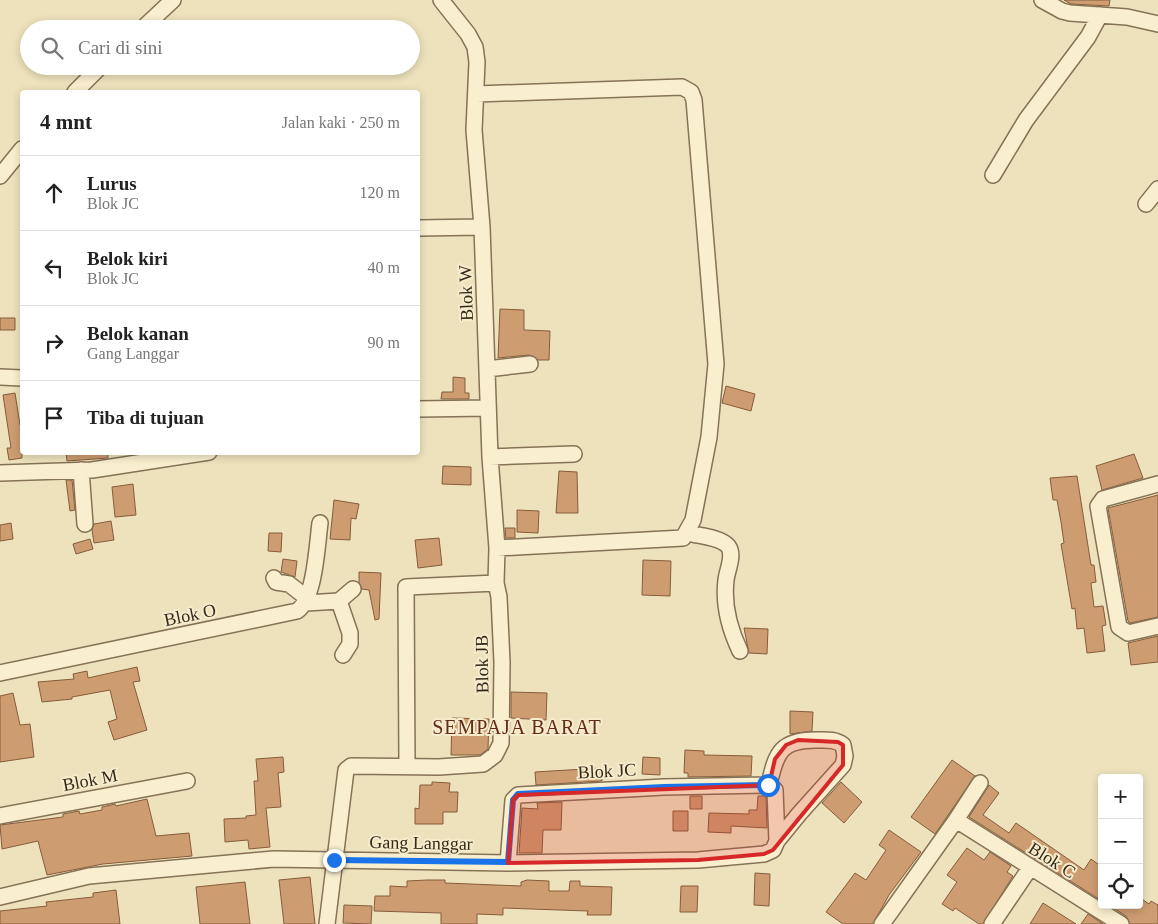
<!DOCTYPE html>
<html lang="id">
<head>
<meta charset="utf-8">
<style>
  body { margin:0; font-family:"Times New Roman",serif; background:#f2f2f2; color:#222 }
  .controls { position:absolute; right:15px; bottom:15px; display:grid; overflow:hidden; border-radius:5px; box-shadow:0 2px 8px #0003 }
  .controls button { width:45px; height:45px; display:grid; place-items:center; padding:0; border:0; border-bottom:1px solid #e0e0e0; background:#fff; color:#222; font:25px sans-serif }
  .stop { position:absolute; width:15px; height:15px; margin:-11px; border:4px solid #1a73e8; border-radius:50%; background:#fff }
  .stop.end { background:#1a73e8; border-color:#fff; box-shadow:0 1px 5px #0008 }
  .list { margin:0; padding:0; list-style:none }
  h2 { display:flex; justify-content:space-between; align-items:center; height:65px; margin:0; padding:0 20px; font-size:21px }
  h2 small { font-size:16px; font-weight:400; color:#767676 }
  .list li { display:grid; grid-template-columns:32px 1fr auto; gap:15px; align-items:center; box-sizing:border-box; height:75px; padding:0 20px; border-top:1px solid #e0e0e0 }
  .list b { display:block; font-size:19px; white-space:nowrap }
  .list p { margin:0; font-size:16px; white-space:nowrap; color:#767676 }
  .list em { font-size:16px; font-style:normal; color:#767676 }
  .icon { flex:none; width:28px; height:28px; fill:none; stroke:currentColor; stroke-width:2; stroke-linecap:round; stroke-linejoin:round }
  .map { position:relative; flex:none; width:1158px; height:924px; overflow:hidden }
  .search { position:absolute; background:#fff; box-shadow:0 2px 8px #0003; left:20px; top:20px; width:400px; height:55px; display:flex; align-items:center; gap:12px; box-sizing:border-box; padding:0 18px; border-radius:28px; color:#767676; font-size:19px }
  .panel { position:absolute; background:#fff; box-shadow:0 2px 8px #0003; left:20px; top:90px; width:400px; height:365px; border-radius:5px }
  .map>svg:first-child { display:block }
  .building { fill:#ce9c71; stroke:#865c3b }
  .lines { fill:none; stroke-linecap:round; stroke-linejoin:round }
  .street-casing { stroke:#867256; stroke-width:18 }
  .street { stroke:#f9efcf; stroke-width:15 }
  .route { stroke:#1a73e8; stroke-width:6 }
  .marked { fill:#d62828; fill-opacity:0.2; stroke:#d62828; stroke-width:4; stroke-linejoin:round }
  .labels { text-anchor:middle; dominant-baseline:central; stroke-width:4; stroke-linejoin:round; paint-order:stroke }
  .street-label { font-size:18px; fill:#35291b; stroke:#f6eccc }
  .quarter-label { font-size:20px; letter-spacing:1px; fill:#622c19; stroke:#f6eccc }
</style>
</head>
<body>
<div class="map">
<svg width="1158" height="924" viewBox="0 0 1158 924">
  <rect width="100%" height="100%" fill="#eee2bc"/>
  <path class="building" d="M1064,0H1110L1109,6L1071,4Z
    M500,309L524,310V330L550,331L549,360H538L529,355L498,358Z
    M0,318H15V330H0Z
    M453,377L465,378V393H469V399H441L442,392H453Z
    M726,386L755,394L751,411L722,403Z
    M15,393L20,425L22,424V458L9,460L7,448H11L3,395Z
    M66,452H108V458L67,461Z
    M1134,454L1143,478L1102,490L1096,466Z
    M443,466L471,467V485L442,484Z
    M559,471L577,472L578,513H556Z
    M1077,476L1091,565H1094L1096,582L1091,583L1094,607L1103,606L1106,625L1102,626L1105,651L1087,653L1084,628L1077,629L1075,608L1072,609L1061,544L1064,543L1061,522L1057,500H1053L1050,478Z
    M66,480H72L75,510L70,511Z
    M133,484L136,515L115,517L112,487Z
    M1158,495V617L1130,623L1128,621L1108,508Z
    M334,500L359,504L356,519L351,518L350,540L330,539Z
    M517,510L539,511L538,533L517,532Z
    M111,521L114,540L94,543L92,530L94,524Z
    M11,523L13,539L0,541V525Z
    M505,528H515V538H506Z
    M269,533H282L281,552L268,551Z
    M439,538L442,565L418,568L415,540Z
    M90,539L93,549L76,554L73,544Z
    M283,559L297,561L295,577L281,572Z
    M643,560L671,561L670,596L642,595Z
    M359,572L381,573L379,619L375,620L369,590L362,589L359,582Z
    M744,628L768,629L767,654L749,653Z
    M1158,636V662L1131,665L1128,643Z
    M137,667L140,681L133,682L147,730L114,740L108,722L117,719L110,690L72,697V699L42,702L38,682L74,679L73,674L87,671L88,678Z
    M511,692L547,693L546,720L511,718Z
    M13,693L20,725L30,724L34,757L0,762V696Z
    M790,711L813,712L812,731L790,734Z
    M452,718L489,719L488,749L480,755H451Z
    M685,750L704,751V755L752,756L751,776L688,777V773H684Z
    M283,757L284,772L278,773L281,807L266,808L270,847L249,849L248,840L225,842L224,819L246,818V816L256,815L254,781H258L256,759Z
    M643,757L660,758V775L642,774Z
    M952,760L975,776L935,834L911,817Z
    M601,768L602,781L536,785L535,772Z
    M432,782L450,783L449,792H458L457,812H443V824H415V808L419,809L420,785H432Z
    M841,782L862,802L844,823L822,803Z
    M989,785L999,793L983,815L1009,833L1016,823L1084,870L1091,859L1102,867V901L969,817Z
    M690,796H702V809H690Z
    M758,796H766L767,828L731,826V833L708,832L709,813L749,814V810H757Z
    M147,799L156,836L189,833L192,856L103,864L47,875L38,841L2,849L0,825L63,817V814L79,811L80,814L102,810V807L115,804L116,806Z
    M562,802L561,830H543L542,853H519L522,808L538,809L537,803Z
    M673,811H688V831H673Z
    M889,830L921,852L889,895L873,924H843L826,912L855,873L866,880L886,850L879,845Z
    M967,848L984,860L990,852L1011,866L1007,872L1013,876L983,924H979L955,908L953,911L942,904L957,882L947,875Z
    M755,873L770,874L769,906L754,905Z
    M310,877L315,924H284L279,880Z
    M427,880H445V883L521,886V882L527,880L549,881V891H569L570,881H580V886L612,887L611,915H587L588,911L503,908V915L477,914V924H441V913L374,911L375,896H390V886L407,887V881Z
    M245,882L250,924H200L196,887Z
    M681,886H698L697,912H680Z
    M116,890L120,924H0V911L47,906L46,902L93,897V893Z
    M1139,897L1149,904L1151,901L1158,905V924H1130L1126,916L1109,905H1139Z
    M1043,903L1076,924H1030Z
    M344,905L372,906L371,924L343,923Z
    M1088,914L1103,924H1081Z"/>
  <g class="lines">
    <defs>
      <path id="street" d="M1042,0L1062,11L1070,13L1127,17L1158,24
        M142,29L173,0
        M75,92L101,66
        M476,94L682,87L691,92L694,100L716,364L709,437L693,520L683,538L497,548
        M993,175L1026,120L1088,37L1100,15
        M0,176L22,149
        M1146,204L1158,189
        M418,228L482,227
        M487,369L530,364
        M0,377L22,378
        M418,409L488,408
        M490,457L574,454
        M81,470L85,524
        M0,473L92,470L209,452
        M1158,484L1103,499L1098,506L1119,627L1128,633L1158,626
        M688,533C699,536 720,537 728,546C735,555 727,570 726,580C723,605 729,628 740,651
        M274,578L276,582L289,584L307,598
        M339,601L350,633V644L343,655
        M306,603L339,601L353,589
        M0,673L297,611C315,599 317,545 320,523
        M407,766L406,587L496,583
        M769,785L775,790L777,841
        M0,816L187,781
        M956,820L980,783
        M508,863L513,800L518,795L664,787L769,785
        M0,897L89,876L274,859L508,863L698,860L764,854L773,850L777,841L799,814L843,765L845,756L843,745C835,739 826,740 816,740C781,740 776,752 769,785
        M327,924L346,770L351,766L439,767L483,764L495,755L501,743L502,662L499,597L496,583L497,548L490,457L482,227L474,130L477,62L475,47L468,34L441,0
        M882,924L956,820L1121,924
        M992,924L1030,868"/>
    </defs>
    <use href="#street" class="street-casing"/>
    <use href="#street" class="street"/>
  </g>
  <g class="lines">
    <path class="route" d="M334,860L508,862L513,800L518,794L664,787L768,785"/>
  </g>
  <path class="marked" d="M798,740L838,742L843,745V765L773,850L764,854L698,860L508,863L513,800L518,795L769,785L775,759L786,745Z"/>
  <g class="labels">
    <g class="street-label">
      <text transform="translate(466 293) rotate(-92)">Blok W</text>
      <text transform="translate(190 615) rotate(-12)">Blok O</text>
      <text transform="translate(482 664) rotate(-91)">Blok JB</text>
      <text transform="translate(607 771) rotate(-3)">Blok JC</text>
      <text transform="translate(90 780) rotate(-11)">Blok M</text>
      <text transform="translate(421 843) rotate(1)">Gang Langgar</text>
      <text transform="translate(1052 860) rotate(32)">Blok C</text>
    </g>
    <g class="quarter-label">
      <text x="517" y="727">SEMPAJA BARAT</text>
    </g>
  </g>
</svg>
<div class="controls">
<button>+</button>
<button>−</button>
<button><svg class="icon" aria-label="locate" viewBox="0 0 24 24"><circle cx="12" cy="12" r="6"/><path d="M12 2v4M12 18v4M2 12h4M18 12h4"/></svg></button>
</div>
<div class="stop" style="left:768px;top:785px"></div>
<div class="stop end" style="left:334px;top:860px"></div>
<div class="search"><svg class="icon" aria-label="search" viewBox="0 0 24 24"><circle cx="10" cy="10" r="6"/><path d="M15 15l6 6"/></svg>Cari di sini</div>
<section class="panel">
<h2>4 mnt<small>Jalan kaki · 250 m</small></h2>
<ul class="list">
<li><svg class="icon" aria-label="ahead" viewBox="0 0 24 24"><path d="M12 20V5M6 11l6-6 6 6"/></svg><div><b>Lurus</b><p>Blok JC</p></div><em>120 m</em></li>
<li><svg class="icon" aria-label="left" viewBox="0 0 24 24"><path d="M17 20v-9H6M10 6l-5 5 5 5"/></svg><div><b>Belok kiri</b><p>Blok JC</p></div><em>40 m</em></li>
<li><svg class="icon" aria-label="right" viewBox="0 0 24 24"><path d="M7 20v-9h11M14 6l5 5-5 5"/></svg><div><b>Belok kanan</b><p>Gang Langgar</p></div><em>90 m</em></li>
<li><svg class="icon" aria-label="arrive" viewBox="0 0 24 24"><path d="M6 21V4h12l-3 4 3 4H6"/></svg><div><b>Tiba di tujuan</b></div></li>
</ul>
</section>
</div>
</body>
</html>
